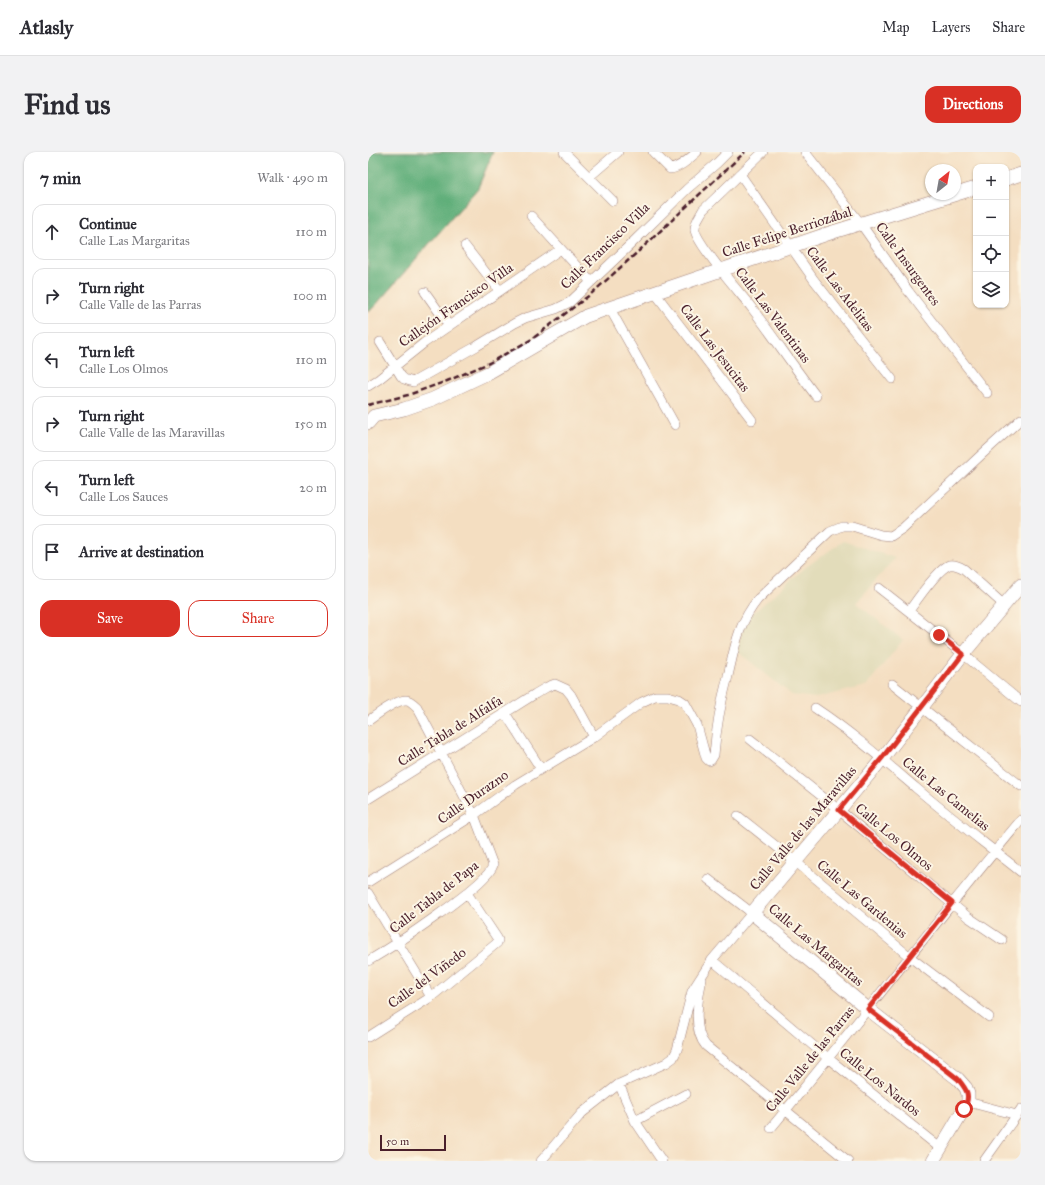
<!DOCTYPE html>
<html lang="en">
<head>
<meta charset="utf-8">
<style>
  body { margin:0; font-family:"IM FELL Great Primer",serif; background:#f2f2f3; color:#2b2b33 }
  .controls { position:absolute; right:12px; top:12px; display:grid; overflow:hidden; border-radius:8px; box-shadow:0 1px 3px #0004 }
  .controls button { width:36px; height:36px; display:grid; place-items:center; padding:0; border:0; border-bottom:1px solid #e1e1e2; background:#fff; color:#2b2b33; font:20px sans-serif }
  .compass { position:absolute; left:557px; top:12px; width:36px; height:36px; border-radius:50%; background:#fff; box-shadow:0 1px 3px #0004; rotate:31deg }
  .scale { position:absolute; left:12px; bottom:10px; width:66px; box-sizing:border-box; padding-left:4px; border:2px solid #4a1f2b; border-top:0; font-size:11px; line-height:14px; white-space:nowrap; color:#4a1f2b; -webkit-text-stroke:3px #fcf5e5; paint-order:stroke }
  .stop { position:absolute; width:12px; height:12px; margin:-9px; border:3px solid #d93025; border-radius:50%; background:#fff }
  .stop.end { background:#d93025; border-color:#fff; box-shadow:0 1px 4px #0008 }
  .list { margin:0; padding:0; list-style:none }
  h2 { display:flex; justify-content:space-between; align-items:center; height:52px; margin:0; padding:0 16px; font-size:17px }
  h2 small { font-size:13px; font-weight:400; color:#7c7c81 }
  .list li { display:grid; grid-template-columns:26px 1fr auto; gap:12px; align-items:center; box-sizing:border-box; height:56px; margin:0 8px 8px; padding:0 8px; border:1px solid #e1e1e2; border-radius:12px }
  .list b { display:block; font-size:15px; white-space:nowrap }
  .list p { margin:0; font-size:13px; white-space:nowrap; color:#7c7c81 }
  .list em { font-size:13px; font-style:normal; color:#7c7c81 }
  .actions { display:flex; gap:8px; padding:12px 16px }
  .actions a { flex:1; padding:9px 0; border:1px solid #d93025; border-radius:12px; text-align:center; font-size:14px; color:#d93025 }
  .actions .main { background:#d93025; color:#fff }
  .icon { flex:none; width:22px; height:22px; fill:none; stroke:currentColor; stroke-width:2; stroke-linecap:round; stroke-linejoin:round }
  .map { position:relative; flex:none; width:653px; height:1009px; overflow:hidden; border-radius:12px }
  header { display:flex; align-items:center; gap:24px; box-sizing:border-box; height:56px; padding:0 20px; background:#fff; border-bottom:1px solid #e1e1e2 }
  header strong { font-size:19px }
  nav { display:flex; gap:22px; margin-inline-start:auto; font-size:14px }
  .intro { display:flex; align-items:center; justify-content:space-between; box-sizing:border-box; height:96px; padding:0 24px }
  h1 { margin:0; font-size:28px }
  .button { padding:10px 18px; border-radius:12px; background:#d93025; color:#fff; font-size:14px; font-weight:700 }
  main { display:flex; gap:24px; padding:0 24px }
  aside { flex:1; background:#fff; border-radius:12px; box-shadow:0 1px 3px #0004 }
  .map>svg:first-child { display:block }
  .built { fill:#e2dcba }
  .forest { fill:#61af7a; stroke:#566752 }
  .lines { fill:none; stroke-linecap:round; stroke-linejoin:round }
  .street-casing { stroke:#9f7e76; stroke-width:10 }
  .secondary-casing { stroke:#9f7e76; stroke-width:14 }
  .street { stroke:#fff; stroke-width:9 }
  .secondary { stroke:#fff; stroke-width:13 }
  .rail { stroke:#4a1f2b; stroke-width:2.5; stroke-dasharray:6 3; stroke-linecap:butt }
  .route { stroke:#d93025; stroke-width:5 }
  .labels { text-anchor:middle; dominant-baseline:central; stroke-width:4; stroke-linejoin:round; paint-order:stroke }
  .street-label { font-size:14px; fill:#4a1f2b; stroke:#fcf5e5 }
</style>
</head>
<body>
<header>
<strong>Atlasly</strong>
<nav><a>Map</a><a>Layers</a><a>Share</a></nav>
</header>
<div class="intro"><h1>Find us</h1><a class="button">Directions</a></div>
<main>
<aside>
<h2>7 min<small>Walk · 490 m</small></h2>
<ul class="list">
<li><svg class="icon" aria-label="ahead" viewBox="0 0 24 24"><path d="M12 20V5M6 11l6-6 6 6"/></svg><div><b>Continue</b><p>Calle Las Margaritas</p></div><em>110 m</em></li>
<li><svg class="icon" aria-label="right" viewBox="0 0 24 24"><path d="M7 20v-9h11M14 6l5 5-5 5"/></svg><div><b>Turn right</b><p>Calle Valle de las Parras</p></div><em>100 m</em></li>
<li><svg class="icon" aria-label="left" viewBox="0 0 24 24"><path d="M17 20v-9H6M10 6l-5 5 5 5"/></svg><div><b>Turn left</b><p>Calle Los Olmos</p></div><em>110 m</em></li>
<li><svg class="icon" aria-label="right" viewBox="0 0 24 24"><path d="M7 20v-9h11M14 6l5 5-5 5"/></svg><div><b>Turn right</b><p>Calle Valle de las Maravillas</p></div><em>150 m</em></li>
<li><svg class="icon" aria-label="left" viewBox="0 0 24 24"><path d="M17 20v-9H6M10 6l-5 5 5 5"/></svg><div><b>Turn left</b><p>Calle Los Sauces</p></div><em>20 m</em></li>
<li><svg class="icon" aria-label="arrive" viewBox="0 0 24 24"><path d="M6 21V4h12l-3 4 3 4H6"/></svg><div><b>Arrive at destination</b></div></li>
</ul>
<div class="actions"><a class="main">Save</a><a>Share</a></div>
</aside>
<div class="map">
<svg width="653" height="1009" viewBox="0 0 653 1009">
  <rect width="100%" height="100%" fill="#fcf5e5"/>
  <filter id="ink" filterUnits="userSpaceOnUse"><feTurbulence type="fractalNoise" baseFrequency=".025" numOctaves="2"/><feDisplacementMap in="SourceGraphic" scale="8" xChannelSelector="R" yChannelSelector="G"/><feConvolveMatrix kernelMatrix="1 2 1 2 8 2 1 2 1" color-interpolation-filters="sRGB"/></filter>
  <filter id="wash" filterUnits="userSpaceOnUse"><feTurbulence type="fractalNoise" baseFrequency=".012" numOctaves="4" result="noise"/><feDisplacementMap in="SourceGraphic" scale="16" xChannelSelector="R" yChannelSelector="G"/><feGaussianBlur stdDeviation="0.9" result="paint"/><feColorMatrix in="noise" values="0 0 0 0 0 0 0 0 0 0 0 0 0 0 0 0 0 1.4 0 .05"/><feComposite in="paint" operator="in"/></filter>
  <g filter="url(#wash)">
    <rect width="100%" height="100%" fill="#f4dec1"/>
    <path class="built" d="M475,389L527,406L488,451L535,488L498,534L448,546L424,543L369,499L377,468L438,415Z"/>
    <path class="forest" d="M0,0H125L110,36L6,155L0,159Z"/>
  </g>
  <g filter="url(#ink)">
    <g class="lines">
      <defs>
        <path id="street" d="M196,0L245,49
          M285,0L302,17C312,16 322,6 329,0
          M395,0L335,58C332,64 326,71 327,78C329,92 372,141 383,155C405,184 426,215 448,244
          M437,0L493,72L541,140L619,241
          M372,22L446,128L524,227
          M221,25L250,0
          M163,64L223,130
          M97,94L132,139
          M57,140L81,174
          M287,141L384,268
          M241,155L307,273
          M12,190L33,224L36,227L45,230L109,194L147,171L157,166L188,157L202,150L261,94L319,37L349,11L360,0
          M0,234L11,227L56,191L193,97
          M511,436L595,502L653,550
          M541,459C548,449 570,417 581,413C586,412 591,414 596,417L636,453
          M524,532L653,634
          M447,556C483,580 515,608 548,636C582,665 618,692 653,720
          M137,561L173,617
          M0,569C8,563 28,548 38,548C42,548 46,552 49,555L106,663L125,713C121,732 21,797 0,809
          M382,587L471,658L600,765L634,788
          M0,647L167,542L179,535L187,532L198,537L203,543L226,585
          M370,664L428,710L542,805L621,865
          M0,730L106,663L147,633L226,585L274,550L287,544H300L311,547L317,551L329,573L338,606L341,609L343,608L346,603C348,576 353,550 360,524C367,494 370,472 390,447L462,379L474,374H484L513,383L523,384L535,376L612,304L653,267
          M0,741L30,791L63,845
          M344,808L461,907L572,996
          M334,827C330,846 324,878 338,894L480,1009
          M0,885L63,845L129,791L130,788L129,786L99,741
          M251,932L267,969L294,1009
          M600,950L649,963
          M267,969L318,942
          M403,976C488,874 568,769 653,668
          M173,1009L214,961L251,932L298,911L305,906L309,898L324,839L344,808L384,761L340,727
          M616,1009L653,957"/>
        <path id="secondary" d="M638,27L653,22
          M0,271L6,264L36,257L65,247L120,221L218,164L465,80L608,36
          M565,1009L600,950V942L598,936L590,927L500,857L384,761L514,607L595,502L653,433"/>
      </defs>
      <use href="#street" class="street-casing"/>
      <use href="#secondary" class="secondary-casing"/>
      <use href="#street" class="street"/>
      <use href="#secondary" class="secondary"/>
      <path class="rail" d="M0,253L40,243L79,229L121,211L164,187L223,142L273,97L377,0"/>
    </g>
  </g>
  <g class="lines" filter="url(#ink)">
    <path class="route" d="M571,483L595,502L514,606L471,658L584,751L500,857L590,927C599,938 603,943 596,957"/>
  </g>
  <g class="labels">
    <g class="street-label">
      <text transform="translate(419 80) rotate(-18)">Calle Felipe Berriozábal</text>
      <text transform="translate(237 94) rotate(-44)">Calle Francisco Villa</text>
      <text transform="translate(540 112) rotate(54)">Calle Insurgentes</text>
      <text transform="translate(472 137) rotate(53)">Calle Las Adelitas</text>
      <text transform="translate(88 153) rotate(-35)">Callejón Francisco Villa</text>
      <text transform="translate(405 163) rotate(53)">Calle Las Valentinas</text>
      <text transform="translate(347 196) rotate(53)">Calle Las Jesucitas</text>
      <text transform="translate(82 579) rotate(-32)">Calle Tabla de Alfalfa</text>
      <text transform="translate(578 642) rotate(39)">Calle Las Camelias</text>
      <text transform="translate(105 645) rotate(-35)">Calle Durazno</text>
      <text transform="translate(435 676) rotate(-50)">Calle Valle de las Maravillas</text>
      <text transform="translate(526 685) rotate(40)">Calle Los Olmos</text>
      <text transform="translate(66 745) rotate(-38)">Calle Tabla de Papa</text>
      <text transform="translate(494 747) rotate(40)">Calle Las Gardenias</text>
      <text transform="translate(448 793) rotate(40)">Calle Las Margaritas</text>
      <text transform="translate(59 826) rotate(-36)">Calle del Viñedo</text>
      <text transform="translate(442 907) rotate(-51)">Calle Valle de las Parras</text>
      <text transform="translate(512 930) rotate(39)">Calle Los Nardos</text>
    </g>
  </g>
</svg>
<div class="controls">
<button>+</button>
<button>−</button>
<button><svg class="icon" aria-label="locate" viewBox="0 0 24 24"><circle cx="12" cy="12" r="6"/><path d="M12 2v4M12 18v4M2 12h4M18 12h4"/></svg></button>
<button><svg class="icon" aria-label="layers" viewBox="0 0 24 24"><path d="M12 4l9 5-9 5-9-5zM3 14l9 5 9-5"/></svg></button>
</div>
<svg class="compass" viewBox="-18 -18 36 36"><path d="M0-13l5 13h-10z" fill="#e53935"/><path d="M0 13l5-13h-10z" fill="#7c7c81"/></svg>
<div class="scale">50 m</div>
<div class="stop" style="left:596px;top:957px"></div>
<div class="stop end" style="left:571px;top:483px"></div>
</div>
</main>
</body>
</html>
